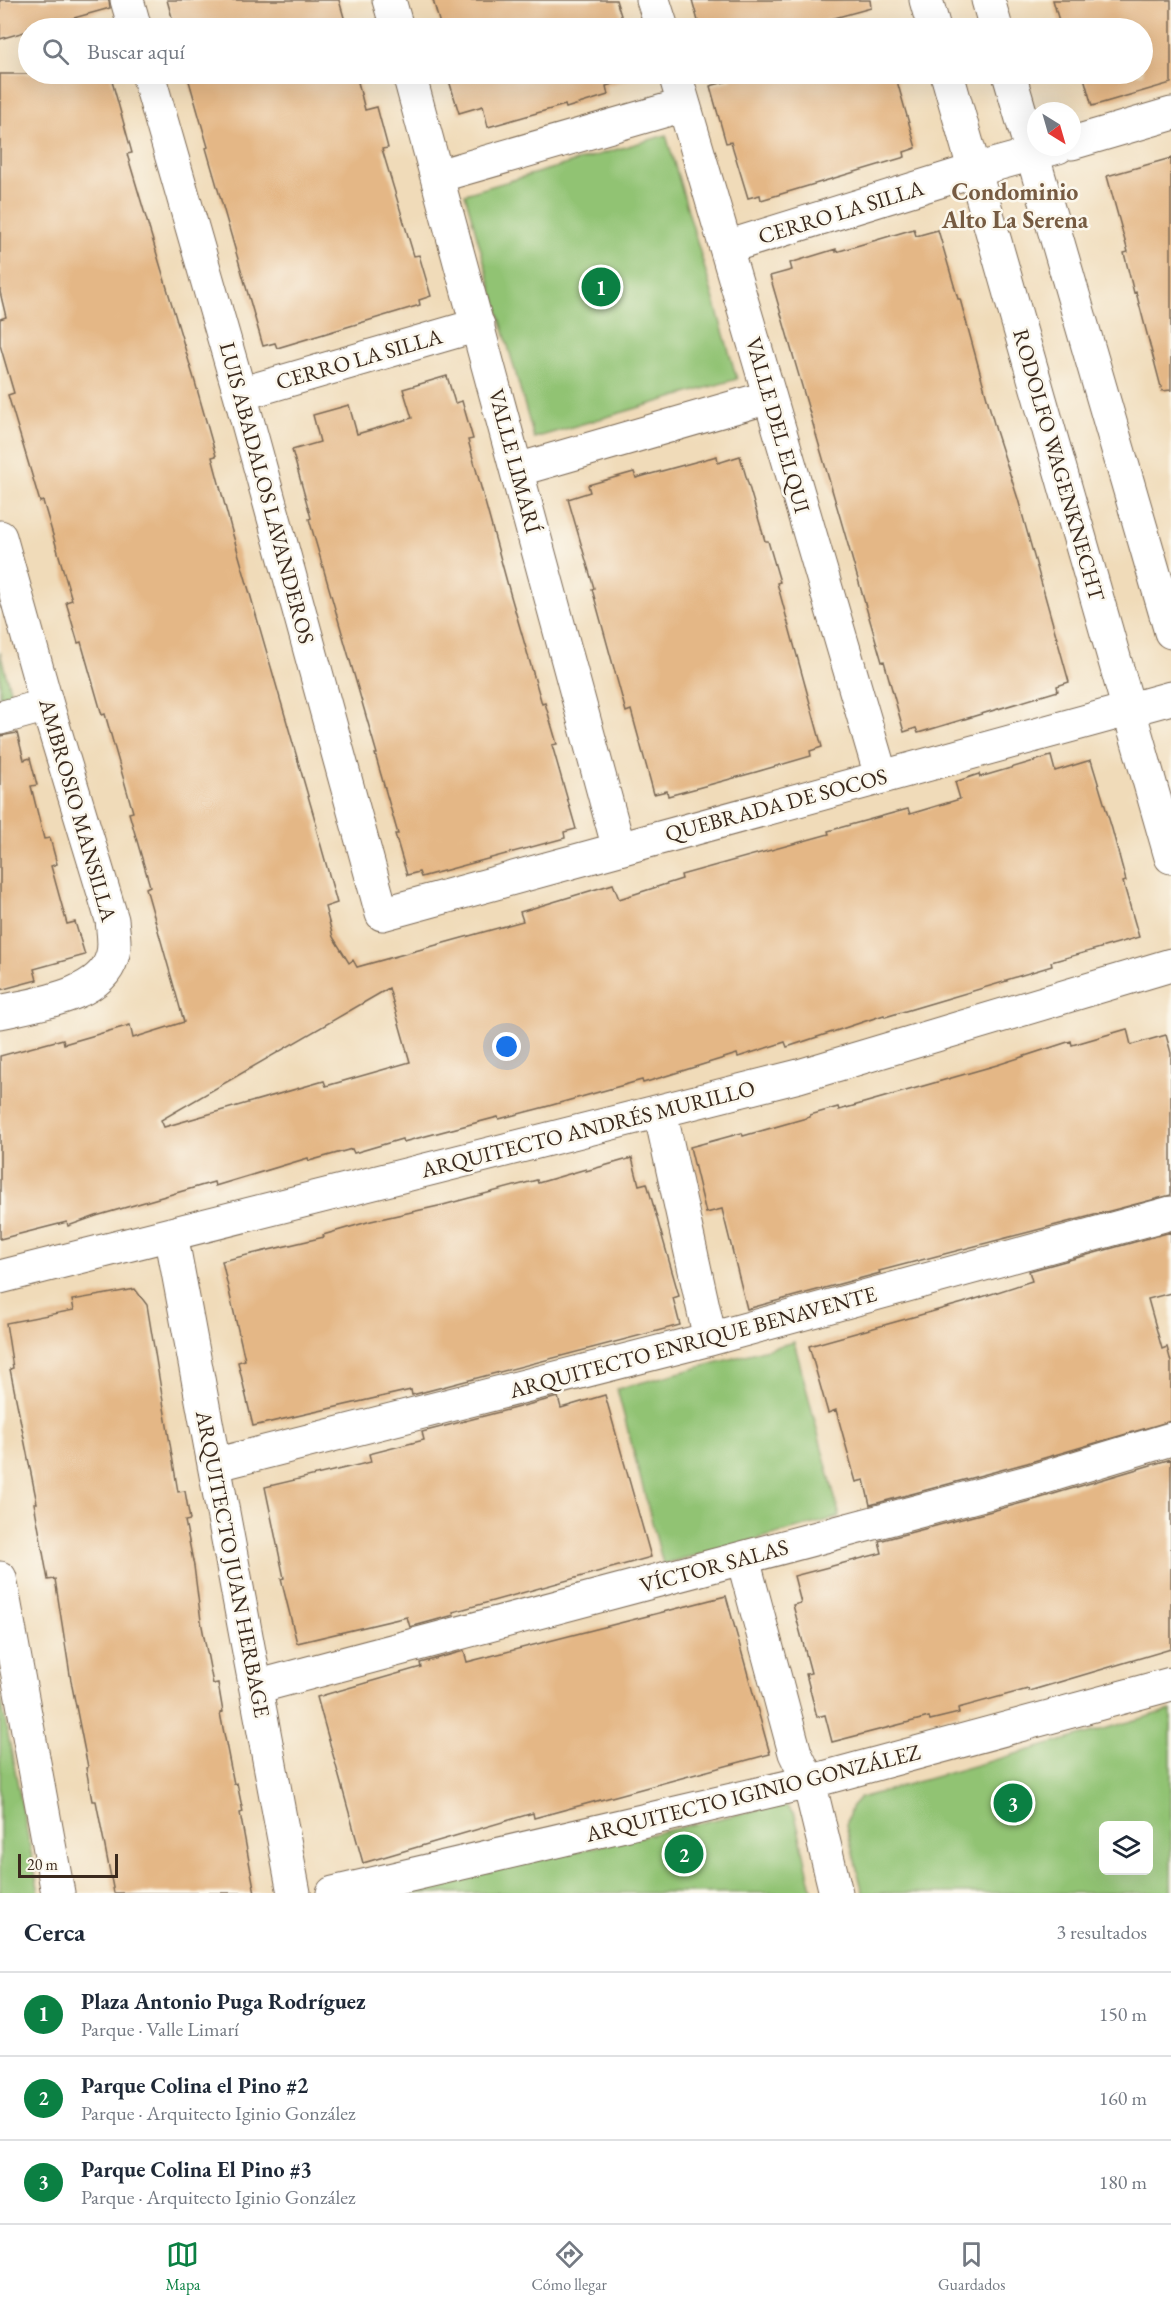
<!DOCTYPE html>
<html lang="es">
<head>
<meta charset="utf-8">
<style>
  body { margin:0; font-family:"EB Garamond",serif; background:#f2f2f3; color:#1f2937 }
  .controls { position:absolute; right:18px; bottom:18px; display:grid; overflow:hidden; border-radius:9px; box-shadow:0 6px 24px #0002 }
  .controls button { width:54px; height:54px; display:grid; place-items:center; padding:0; border:0; border-bottom:2px solid #e0e1e3; background:#fff; color:#1f2937; font:30px sans-serif }
  .compass { position:absolute; left:1027px; top:102px; width:54px; height:54px; border-radius:50%; background:#fff; box-shadow:0 6px 24px #0002; rotate:143deg }
  .scale { position:absolute; left:18px; bottom:15px; width:100px; box-sizing:border-box; padding-left:6px; border:3px solid #3b2a1e; border-top:0; font-size:16px; line-height:21px; white-space:nowrap; color:#3b2a1e; -webkit-text-stroke:4px #fbf7ec; paint-order:stroke }
  .you { position:absolute; left:507px; top:1047px; width:21px; height:21px; margin:-15px; border:4px solid #fff; border-radius:50%; background:#1a73e8; box-shadow:0 0 0 9px #1a73e833 }
  .badge { display:grid; place-items:center; width:39px; height:39px; border-radius:50%; background:#0b8043; color:#fff; font-size:20px; font-weight:700 }
  .pin { position:absolute; translate:-50% -50%; border:3px solid #fff; box-shadow:0 2px 6px #0006 }
  .list { margin:0; padding:0; list-style:none }
  h2 { display:flex; justify-content:space-between; align-items:center; height:78px; margin:0; padding:0 24px; font-size:26px }
  h2 small { font-size:20px; font-weight:400; color:#747a83 }
  .list li { display:grid; grid-template-columns:39px 1fr auto; gap:18px; align-items:center; box-sizing:border-box; height:84px; padding:0 24px; border-top:2px solid #e0e1e3 }
  .list b { display:block; font-size:22px; white-space:nowrap }
  .list p { margin:0; font-size:20px; white-space:nowrap; color:#747a83 }
  .list em { font-size:20px; font-style:normal; color:#747a83 }
  .icon { flex:none; width:33px; height:33px; fill:none; stroke:currentColor; stroke-width:2; stroke-linecap:round; stroke-linejoin:round }
  .map { position:relative; flex:none; width:1171px; height:1893px; overflow:hidden }
  .search { position:absolute; background:#fff; box-shadow:0 6px 24px #0002; left:18px; right:18px; top:18px; height:66px; display:flex; align-items:center; gap:15px; box-sizing:border-box; padding:0 21px; border-radius:33px; color:#747a83; font-size:22px }
  .sheet { height:330px; background:#fff }
  nav { display:flex; justify-content:space-around; align-items:center; box-sizing:border-box; height:84px; border-top:2px solid #e0e1e3; background:#fff; font-size:16px; color:#747a83 }
  nav a { display:grid; justify-items:center; gap:3px }
  nav .on { color:#0b8043 }
  .map>svg:first-child { display:block }
  .green { fill:#91c373; stroke:#667648; stroke-width:1.5; fill-rule:evenodd }
  .building { fill:#e4b786; fill-rule:evenodd }
  .lines { fill:none; stroke-linecap:round; stroke-linejoin:round }
  .minor-casing { stroke:#7a6854; stroke-width:35 }
  .minor { stroke:#fff; stroke-width:33 }
  .labels { text-anchor:middle; dominant-baseline:central; stroke-width:5; stroke-linejoin:round; paint-order:stroke }
  .street-label { font-size:22px; fill:#3b2a1e; stroke:#fbf7ec }
  .neighbourhood-label { font-size:24px; font-weight:bold; fill:#765b42; stroke:#fbf7ec }
</style>
</head>
<body>
<div class="map">
<svg width="1171" height="1893" viewBox="0 0 1171 1893">
  <rect width="100%" height="100%" fill="#fbf7ec"/>
  <filter id="ink" filterUnits="userSpaceOnUse"><feTurbulence type="fractalNoise" baseFrequency=".0167" numOctaves="2"/><feDisplacementMap in="SourceGraphic" scale="12" xChannelSelector="R" yChannelSelector="G"/><feConvolveMatrix kernelMatrix="1 2 1 2 8 2 1 2 1" color-interpolation-filters="sRGB"/></filter>
  <filter id="wash" filterUnits="userSpaceOnUse"><feTurbulence type="fractalNoise" baseFrequency=".008" numOctaves="4" result="noise"/><feDisplacementMap in="SourceGraphic" scale="24" xChannelSelector="R" yChannelSelector="G"/><feGaussianBlur stdDeviation="1.35" result="paint"/><feColorMatrix in="noise" values="0 0 0 0 0 0 0 0 0 0 0 0 0 0 0 0 0 1.4 0 .05"/><feComposite in="paint" operator="in"/></filter>
  <g filter="url(#wash)">
    <rect width="100%" height="100%" fill="#f0dbb9"/>
    <path class="green" d="M666,135L737,379L534,438L465,194Z
      M0,652L11,694L0,697Z
      M794,1342L840,1517L663,1564L617,1389Z
      M0,1694L39,1893H0Z
      M1171,1710V1893H863L846,1825L851,1808L860,1798ZM1104,1826H1148V1870H1104Z
      M778,1805L787,1807L795,1815L813,1893H395Z"/>
    <g id="blocks">
      <path class="building" d="M0,0H109L110,8L38,28H28V31L0,39Z
        M167,0H339L347,28H175Z
        M433,0H616L625,28H441Z
        M692,0H870L871,8L798,28H700Z
        M1053,0H1171V83L1092,106L1083,74H1143V28H1061Z
        M0,74H110L132,153L127,154L195,382L216,456L212,457L231,528L317,827L316,828L337,903L325,907L333,937L349,963L353,960L357,967L523,921L520,912L613,884L619,899L682,879L681,875L829,834L828,831L908,809L910,814L960,799L955,782L979,774L980,777L1051,756L1055,771L1091,760L1112,829L1126,881L1123,882L1139,937L1051,962L1052,966L1006,980L1007,981L885,1017L884,1015L787,1047L785,1042L738,1057L737,1054L643,1083L642,1080L545,1107L499,1119L498,1117L403,1142L402,1139L354,1153L352,1149L309,1161L308,1158L215,1186L214,1182L96,1216L68,1226L67,1222L0,1239V1056L63,1039L64,1044L130,1025L133,1038L184,1022L146,888L150,886L129,813L133,812L105,714L102,715L81,642L78,643L66,602L72,600L43,501L40,502L8,395L14,393L0,345V319L6,317L0,292ZM389,988L410,1062L326,1086L324,1081L164,1127L161,1120Z
        M187,74H356L365,110L377,107L388,148L382,149L414,256L419,255L431,296L419,300L420,305L277,348L275,343L263,346L206,148L208,147Z
        M447,74H639V76L606,86L608,95L566,108L565,105L488,127L483,106L459,113Z
        M730,74H895L916,148L904,152L905,157L761,200L760,195L748,198L731,142L726,143L710,86L732,80Z
        M1171,158V390L1162,391L1136,292L1134,293L1124,253L1128,252L1107,176Z
        M914,229L916,236L938,230L958,299H960L996,431L1018,499L1069,682L1057,686L1058,691L918,733L916,728L904,732L884,661L882,662L770,276L792,270L790,263L836,249V252Z
        M447,376L455,403L462,401L473,439L468,440L510,593L542,704L545,703L557,744L552,745L576,829L564,832L565,838L421,877L419,872L407,875L395,834H398L375,754H377L309,519L311,518L292,450L320,442L313,415L349,405L357,434L412,418L403,389Z
        M717,456L718,463L740,456L765,541H768L780,582L777,583L822,747L810,751L811,756L756,772L668,796L667,791L654,794L631,710L626,712L592,589L594,588L568,499L590,492L588,485L634,472L636,478Z
        M17,733L24,760L30,758L37,785L31,786L44,839L50,838L57,864L51,866L67,924L75,922L85,955L34,969L37,980L0,990V736Z
        M1127,1029L1131,1045L1166,1035L1171,1053V1195L879,1271L880,1273L747,1309L722,1209L706,1213L690,1147L742,1133L743,1136L810,1117V1115L838,1107L839,1110L997,1065L1071,1041L1072,1045Z
        M632,1158L639,1185L647,1183L679,1296L673,1298L680,1325L412,1395L411,1390L253,1426L238,1362L245,1360L222,1261L324,1237L323,1235L371,1221L443,1205L537,1180L538,1183L586,1169V1171Z
        M1171,1232V1293L1148,1299L1162,1349L1167,1347L1171,1362V1421L1027,1463L870,1505L864,1480L856,1482L836,1410L828,1413L809,1346L963,1303L1032,1281L1029,1271Z
        M135,1289L147,1305L178,1492L185,1491L190,1520L185,1521L194,1566L201,1621L213,1684L218,1683L223,1712L220,1713L234,1784L237,1783L243,1812L240,1813L255,1893H114L96,1801H92L86,1768L88,1767L71,1681L55,1579L48,1580L34,1503H37L10,1369L13,1368L6,1323L74,1310L72,1300Z
        M605,1395L651,1557L453,1612L454,1615L410,1627L407,1617L297,1643L281,1579L284,1578L265,1487L371,1462L369,1454L424,1440L422,1432L558,1397L561,1408Z
        M1171,1459V1649L1029,1691L1028,1689L958,1708L959,1713L930,1720L929,1717L832,1742L825,1715L817,1717L806,1674L811,1673L793,1605L801,1603L794,1576L882,1553L879,1541L1037,1499Z
        M726,1596L770,1754L534,1818L533,1813L363,1863L317,1697L421,1667L420,1663L464,1651L467,1662Z"/>
    </g>
  </g>
  <g filter="url(#ink)">
    <use href="#blocks" fill-opacity="0" stroke="#7a6854" stroke-width="1.5"/>
    <g class="lines">
      <defs>
        <path id="minor" d="M127,0L135,28
          M389,0L397,28
          M653,0L662,28
          M926,0L934,28
          M988,0L996,28
          M148,74L240,394L382,914L1171,698
          M409,74L619,849
          M675,74L881,776
          M947,74L1171,857
          M1009,74L1171,632
          M1072,143L1171,114
          M438,176L684,105
          M727,247L975,170L1058,147
          M240,394L478,325
          M517,470L769,397
          M0,537L47,705L112,920C113,932 116,946 112,957C101,997 33,1004 0,1012
          M0,718L47,705
          M660,1111L710,1339
          M171,1234L294,1893
          M0,1277L799,1076L1171,965
          M214,1465L710,1339L1171,1213
          M743,1559L795,1753L809,1782L836,1893
          M0,1578L58,1893
          M256,1687L1032,1481L1171,1439
          M333,1893L809,1782L1171,1684"/>
      </defs>
      <use href="#minor" class="minor-casing"/>
      <use href="#minor" class="minor"/>
    </g>
  </g>
  <g class="labels">
    <g class="street-label">
      <text transform="translate(841 212) rotate(-17)">CERRO LA SILLA</text>
      <text transform="translate(359 359) rotate(-16)">CERRO LA SILLA</text>
      <text transform="translate(778 425) rotate(74)">VALLE DEL ELQUI</text>
      <text transform="translate(515 461) rotate(75)">VALLE LIMARÍ</text>
      <text transform="translate(1059 465) rotate(74)">RODOLFO WAGENKNECHT</text>
      <text transform="translate(267 493) rotate(75)">LUIS ABADALOS LAVANDEROS</text>
      <text transform="translate(776 805) rotate(-15)">QUEBRADA DE SOCOS</text>
      <text transform="translate(78 810) rotate(74)">AMBROSIO MANSILLA</text>
      <text transform="translate(588 1129) rotate(-14)">ARQUITECTO ANDRÉS MURILLO</text>
      <text transform="translate(693 1342) rotate(-15)">ARQUITECTO ENRIQUE BENAVENTE</text>
      <text transform="translate(233 1564) rotate(79)">ARQUITECTO JUAN HERBAGE</text>
      <text transform="translate(714 1566) rotate(-15)">VÍCTOR SALAS</text>
      <text transform="translate(753 1793) rotate(-14)">ARQUITECTO IGINIO GONZÁLEZ</text>
    </g>
    <g class="neighbourhood-label">
      <text x="1015" y="191">Condominio<tspan x="1015" dy="28">Alto La Serena</tspan></text>
    </g>
  </g>
</svg>
<div class="controls">
<button><svg class="icon" aria-label="layers" viewBox="0 0 24 24"><path d="M12 4l9 5-9 5-9-5zM3 14l9 5 9-5"/></svg></button>
</div>
<svg class="compass" viewBox="-18 -18 36 36"><path d="M0-13l5 13h-10z" fill="#e53935"/><path d="M0 13l5-13h-10z" fill="#747a83"/></svg>
<div class="scale">20 m</div>
<div class="you"></div>
<div class="pin badge" style="left:601px;top:287px">1</div>
<div class="pin badge" style="left:684px;top:1854px">2</div>
<div class="pin badge" style="left:1013px;top:1803px">3</div>
<div class="search"><svg class="icon" aria-label="search" viewBox="0 0 24 24"><circle cx="10" cy="10" r="6"/><path d="M15 15l6 6"/></svg>Buscar aquí</div>
</div>
<section class="sheet">
<h2>Cerca<small>3 resultados</small></h2>
<ul class="list">
<li><span class="badge">1</span><div><b>Plaza Antonio Puga Rodríguez</b><p>Parque · Valle Limarí</p></div><em>150 m</em></li>
<li><span class="badge">2</span><div><b>Parque Colina el Pino #2</b><p>Parque · Arquitecto Iginio González</p></div><em>160 m</em></li>
<li><span class="badge">3</span><div><b>Parque Colina El Pino #3</b><p>Parque · Arquitecto Iginio González</p></div><em>180 m</em></li>
</ul>
</section>
<nav>
<a class="on"><svg class="icon" aria-label="map" viewBox="0 0 24 24"><path d="M3 6l6-2 6 2 6-2v14l-6 2-6-2-6 2zM9 4v14M15 6v14"/></svg>Mapa</a>
<a><svg class="icon" aria-label="directions" viewBox="0 0 24 24"><path d="M12 3l9 9-9 9-9-9zM9 14v-3h6M13 9l2 2-2 2"/></svg>Cómo llegar</a>
<a><svg class="icon" aria-label="saved" viewBox="0 0 24 24"><path d="M7 4h10v16l-5-4-5 4z"/></svg>Guardados</a>
</nav>
</body>
</html>
